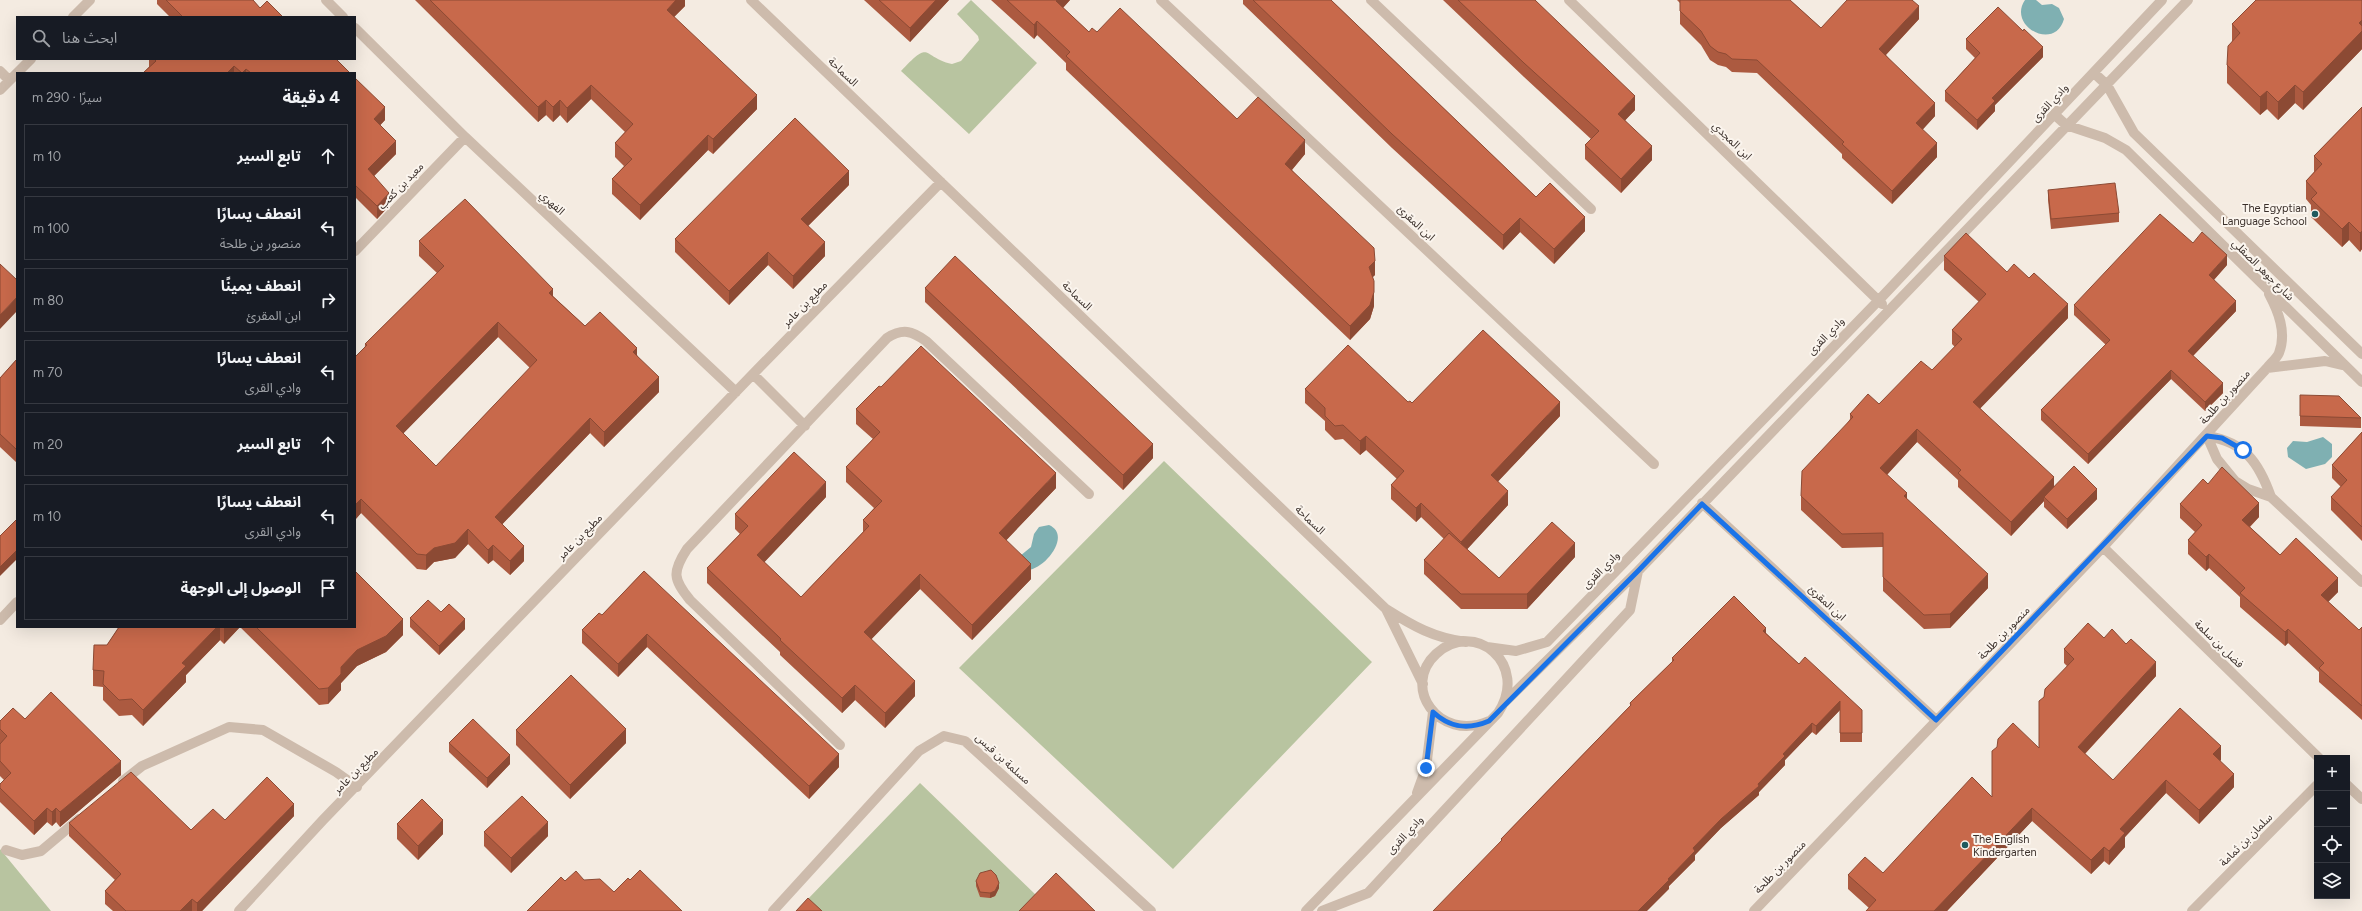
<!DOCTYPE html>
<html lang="ar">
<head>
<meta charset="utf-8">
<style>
  body { margin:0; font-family:Figtree,"Noto Sans Arabic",sans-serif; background:#242831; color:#f1f3f6; direction:rtl }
  .controls { position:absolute; right:12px; bottom:12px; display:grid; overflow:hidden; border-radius:0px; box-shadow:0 4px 16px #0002 }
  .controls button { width:36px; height:36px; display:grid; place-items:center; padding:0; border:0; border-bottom:1px solid #363941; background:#171b24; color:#f1f3f6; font:20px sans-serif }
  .stop { position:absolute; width:12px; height:12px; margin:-9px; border:3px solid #1a73e8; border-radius:50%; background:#fff }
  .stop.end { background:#1a73e8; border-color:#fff; box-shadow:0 1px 4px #0008 }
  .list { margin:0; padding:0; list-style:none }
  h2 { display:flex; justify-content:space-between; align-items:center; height:52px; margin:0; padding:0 16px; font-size:17px }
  h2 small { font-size:13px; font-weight:400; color:#9ea1a6 }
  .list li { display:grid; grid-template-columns:26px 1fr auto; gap:12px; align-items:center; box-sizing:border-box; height:64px; margin:0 8px 8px; padding:0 8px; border:1px solid #363941; border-radius:0px }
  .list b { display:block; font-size:15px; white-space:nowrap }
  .list p { margin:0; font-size:13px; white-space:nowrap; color:#9ea1a6 }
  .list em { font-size:13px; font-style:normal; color:#9ea1a6 }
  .icon { flex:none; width:22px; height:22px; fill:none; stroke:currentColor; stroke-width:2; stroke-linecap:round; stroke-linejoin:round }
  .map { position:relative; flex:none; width:2362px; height:911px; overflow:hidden; direction:ltr }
  .search { position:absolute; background:#171b24; box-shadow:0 4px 16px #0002; left:16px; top:16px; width:340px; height:44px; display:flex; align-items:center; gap:10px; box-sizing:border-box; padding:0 14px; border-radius:0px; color:#9ea1a6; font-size:15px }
  .panel { position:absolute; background:#171b24; box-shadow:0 4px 16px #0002; left:16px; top:72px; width:340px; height:556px; border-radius:0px; direction:rtl }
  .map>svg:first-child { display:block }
  .green { fill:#b8c4a0 }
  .water { fill:#7fb0b2 }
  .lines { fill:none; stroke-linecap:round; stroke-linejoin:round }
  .lane { stroke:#cdbbac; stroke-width:10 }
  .street { stroke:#cdbbac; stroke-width:10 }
  .wall { fill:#ac5a40; fill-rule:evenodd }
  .shaded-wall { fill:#8c4a34 }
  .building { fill:#c8694b; stroke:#8c4a34; fill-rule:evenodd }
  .route { stroke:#1a73e8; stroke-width:5 }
  .poi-dot { fill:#1f5a5e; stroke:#fbf5ee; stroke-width:1.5 }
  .labels { text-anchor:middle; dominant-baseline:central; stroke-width:4; stroke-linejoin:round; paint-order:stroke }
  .street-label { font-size:11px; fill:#3b302b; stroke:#fbf5ee }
  .poi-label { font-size:11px; fill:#3b302b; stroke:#fbf5ee; text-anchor:end }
</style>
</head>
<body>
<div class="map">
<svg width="2362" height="911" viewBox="0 0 2362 911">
  <rect width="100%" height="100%" fill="#f4ebe1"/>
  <path class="green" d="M971,0L1037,63L969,134L901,71C932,38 921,57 952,64L961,61L979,40L978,36L957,14Z
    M1164,461L1372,662L1173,869L959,668Z
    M920,783L1037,896L1022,911H816L806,901Z
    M0,849L51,911H0Z"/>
  <path class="water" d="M2025,0H2036L2042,5L2052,4L2059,8L2064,19C2055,52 2007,26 2025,0Z
    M2323,437L2332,444V457L2325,464L2306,469L2288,457L2287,448L2293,441L2307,442Z
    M1049,525C1072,535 1045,569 1028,570L1020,556L1031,547L1034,534L1039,527Z"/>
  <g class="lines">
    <path class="lane" d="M2207,436L2217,459L2235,481L2248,489L2271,497L2362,582
      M2207,436C2245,442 2259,463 2271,497
      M123,781L142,766L229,727L263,730L336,772L357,787
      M6,850L22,855L41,851L79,819"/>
    <path class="street" d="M326,0L343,17
      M751,0L1386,609C1413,626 1434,638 1466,642
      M1161,0L1654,464
      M1371,0L1591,209
      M1569,0L1882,304
      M73,17L90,0
      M355,28L465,137L736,392
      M0,71L9,80
      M2094,73L2107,85L2134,133L2362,354
      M0,90L31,59
      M2055,115L2066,125L2105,138L2126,150L2362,382
      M355,251L465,137
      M2267,368L2325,361L2342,365
      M753,374L805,426
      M1702,503L1936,720
      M2103,547L2319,758
      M1386,609L1423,684
      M0,620L17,602
      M1487,647L1516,651L1547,642L1879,300L2162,0
      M1504,703L1638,571L2188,0
      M840,745L690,600C673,579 672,572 687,549L887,338C903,328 912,331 926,341L1089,494
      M2347,785L2362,799
      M1417,793L1426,768L1433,712
      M239,911L323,820L753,374L941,182
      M773,911L919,751L944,736L965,741L1151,911
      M1306,911L1498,713C1530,665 1475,618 1436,654C1401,686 1438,743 1489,721
      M1322,911L1368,893L1630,610L1638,571
      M1754,911L2103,547L2267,368C2271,363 2277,358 2279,353C2287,332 2278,311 2269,294
      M2192,911L2317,785"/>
  </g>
  <path class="wall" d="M157,0H253L260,8L283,17H170L157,4Z
    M415,0H685V6L674,17L757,109L713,154L708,150L640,220L612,194V179L624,166L615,157V143L625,132L591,99L567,123L560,115L553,122L546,115L538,122Z
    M864,0H949L910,42Z
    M991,0H1070L1063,8L1089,32H1097L1237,119L1305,154L1292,170L1375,275L1372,277L1374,306L1370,319L1350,340L1066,70V63L1037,35L1034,39Z
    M1243,0H1331L1536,197L1585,231L1554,264L1520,232L1503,250L1392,148L1243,4Z
    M1443,0H1535L1635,110L1625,120L1652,160L1621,193L1585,159V145L1591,139L1524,77Z
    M1677,0H1790L1821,28L1919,19L1886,55L1935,116L1922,130L1937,157L1892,204L1842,158V154L1757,73L1732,72L1726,67L1718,65L1710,60L1701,45L1680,24V3Z
    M2362,0V49L2303,110L2295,103L2278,120L2267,109L2260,115L2227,83V65L2232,41V24Z
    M1966,39L2043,57L1995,105V111L1977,130L1945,101V91L1975,58L1966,49Z
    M149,59H336L350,73H143L149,67Z
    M355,78L385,120L380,125L396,154L374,176L389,206L377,219L355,197Z
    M2362,107V249L2360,252L2349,240L2342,247L2311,217V205L2306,199V181L2314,172V156Z
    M17,184V199L16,198V185Z
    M849,185L808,226L825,256L793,289L768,265L729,305L675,252V239Z
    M2048,190L2119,213V222L2051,229L2048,200Z
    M419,241L553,296L585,326L637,355L659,392L604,447L590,433L502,524L524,561L510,575L493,560L488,564L468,544L455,558L434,562L426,570L417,569L361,513L355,520L365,344L437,273L419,256ZM498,337L530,368L436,466L403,433Z
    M1944,256L2007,272L2068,318L1980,408L2054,486L2097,499L2067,529L2044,507V501L2011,536L1958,487V480L1917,442L1887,475L1907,499L1988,588L1950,628L1924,629L1883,591V547L1842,548L1801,510V496L1850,419V414L1879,404L1932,370L1955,347L1952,344V330L1979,302L1944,270Z
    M2227,265L2214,280L2236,311L2193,356L2223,393L2205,411L2171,379L2088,464L2041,420V410L2106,345L2074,315V305Z
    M925,288L1153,458L1123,490L925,302Z
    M17,359V463L0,447V378Z
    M881,387L1056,488L1006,540L1031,579L972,640L920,589L871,639L915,696L885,728L855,700L842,713L780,655V652L707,583V568L740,534L735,529V514L826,497L764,562L801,597L863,532V520L874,508L846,482V467L873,439L856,424V409Z
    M1305,389L1408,402L1412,403L1560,416L1498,481L1508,505L1467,549L1499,578L1575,557L1527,609H1461L1424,574V560L1444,539L1421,517L1416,522L1391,499V485L1397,479L1366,450L1360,455L1343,439L1335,440L1325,430V421L1305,403Z
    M2300,395L2361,418V428L2300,426Z
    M2362,432V541L2331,510V497L2341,487L2332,478V465Z
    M2208,484L2259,517L2250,527L2280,555L2338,592L2328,602L2359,630L2362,627V720L2319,682V672L2288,643L2285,646L2240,607V597L2209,568L2206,571L2188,554V540L2195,532L2180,518V504Z
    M644,571L839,767L809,799L647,647L618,677L582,643V630L602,615Z
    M441,612L465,629L439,655L410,627V618Z
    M119,627H355L403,635L386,652L357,666L341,683V690L328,704L319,705L240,627L224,644L220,640L186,675V682L143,726L132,715L119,716L103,700V687L93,686V670L107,645Z
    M1766,633L1799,664L1862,710V742H1840V710L1816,735L1812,732L1785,760V765L1759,792V795L1721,828L1695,855V860L1669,886V889L1501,842V839L1630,706V703L1672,662V658Z
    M2104,638L2156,676L2085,754L2113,780L2221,760L2220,761L2234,787L2199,824L2166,793L2125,837V847L2109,865L2104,861L2091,874L2032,821L1947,911H1866L1869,908L1848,889V875L1883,873L1992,797L2039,748L2044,697L2067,666L2064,663V649Z
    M25,719L121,775L60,827L56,822L52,826L47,822L34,835L0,802V784L4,780L0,776V721Z
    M516,730L626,743L570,799L516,745Z
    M449,743L510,764L487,788L449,752Z
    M294,816L202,911H113L105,904V891L115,880L69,836V823L191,830L225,820Z
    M397,824L443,834L418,860L397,839Z
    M484,832L548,836L511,873L484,846Z
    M976,881L999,888L995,896L990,898L980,897L976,886Z"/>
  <path class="shaded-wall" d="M676,0H685V6L667,24V10Z
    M936,0H949L910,42V28Z
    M1057,0H1070L1056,15V1Z
    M1919,6V19L1879,62V49Z
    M2362,20V49L2303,110V92Z
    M1037,21V35L1034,39V25Z
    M2043,47V57L1995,105V111L1977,130V120L1992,98Z
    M234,66V73H227Z
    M246,69V73H242Z
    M591,85V99L567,123V108Z
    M2295,85V103L2278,120V102Z
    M2267,91V109L2260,115V97Z
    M757,95V109L713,154V139Z
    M1635,96V110L1618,128V114Z
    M546,100V115L538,122V107Z
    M560,100V115L553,122V107Z
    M1935,103V116L1916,137V123Z
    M385,107V120L374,132V119Z
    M708,135V150L640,220V205Z
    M1305,140V154L1285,178V164Z
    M396,141V154L368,182V169Z
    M1937,143V157L1892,204V191Z
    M1652,146V160L1621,193V179Z
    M849,171V185L801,233V219Z
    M389,193V206L377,219V206Z
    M1585,217V231L1554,264V249Z
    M1520,218V232L1503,250V235Z
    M2349,222V240L2342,247V229Z
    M2362,231V249L2360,252V233Z
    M825,242V256L793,289V276Z
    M768,252V265L729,305V291Z
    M2227,255V265L2209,285V275Z
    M1375,261V275L1369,281V267Z
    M553,289V304L549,293Z
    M1374,292V306L1370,319L1350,340V326Z
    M17,297V311L0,329V315Z
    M2236,301V311L2188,361V351Z
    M2068,304V318L1973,416V402Z
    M498,322V337L396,441V426Z
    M637,348V363L633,352Z
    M2171,370V379L2088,464V454Z
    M659,377V392L604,447V432Z
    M2223,383V393L2205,411V402Z
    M1560,402V416L1491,489V475Z
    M590,418V433L495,532V517Z
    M1917,429V442L1880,482V468Z
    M1366,436V450L1360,455V441Z
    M1153,444V458L1123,490V475Z
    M1056,473V488L999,548V533Z
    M2054,477V491L2044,497V501L2011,536V522Z
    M826,482V497L757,570V555Z
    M2097,489V499L2067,529V519Z
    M1508,491V505L1461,556V542Z
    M1907,493V507L1904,496Z
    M361,499V513L355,520V505Z
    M1421,503V517L1416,522V508Z
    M2259,503V517L2242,534V520Z
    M468,529V544L455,558L434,562L426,570V555L434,548Z
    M1575,543V557L1527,609V594Z
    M493,545V560L488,564V550Z
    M524,546V561L510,575V561Z
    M17,550V559L0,576V567Z
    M2209,554V568L2206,571V557Z
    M1031,564V579L972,640V625Z
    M920,574V589L864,647V632Z
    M1988,574V588L1950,628V614Z
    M2338,578V592L2321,609V595Z
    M403,619V635L386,652L357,666L341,683V690L328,704V688L341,667L357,650Z
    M465,619V629L439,655V646Z
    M217,627H220V640L186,675V682L143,726V710L182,663Z
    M225,627H240L224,644V628Z
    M1766,628V637L1763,631Z
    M2288,629V643L2285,646V632Z
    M647,634V647L618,677V664Z
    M2156,662V676L2078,761V747Z
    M915,681V696L885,728V713Z
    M855,685V700L842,713V698Z
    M1840,701V710L1816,735V726Z
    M1812,723V732L1785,760V765L1759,792V795L1721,828L1695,855V860L1669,886V889L1647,911H1638L1668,879L1693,848L1721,819L1758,784L1783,754Z
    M626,729V743L570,799V785Z
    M2221,746V760L2213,768V754Z
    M839,754V767L809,799V786Z
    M510,755V764L487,788V778Z
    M121,761V775L60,827V812Z
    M2234,774V787L2199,824V810Z
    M2166,780V793L2125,837V847L2109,865V851L2120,829Z
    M294,804V816L202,911H197V903Z
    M47,808V822L34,835V821Z
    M56,808V822L52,826V812Z
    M2032,808V821L1947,911H1934Z
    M443,820V834L418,860V846Z
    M548,822V836L511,873V858Z
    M2104,847V861L2091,874V860Z
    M999,883V888L995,896L990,898V893Z
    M192,899V911H180Z"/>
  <path class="building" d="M166,0H253L260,8L267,1L283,17H183Z
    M430,0H676L667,10L757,95L713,139L708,135L640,205L612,179L632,159L615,143L633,124L591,85L567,108L560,100L553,107L546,100L538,107Z
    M879,0H936L910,28Z
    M1007,0H1057L1056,1L1089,32L1092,28L1097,32L1120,8L1237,119L1258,97L1305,140L1285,164L1374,248L1375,261L1369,267L1374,281V292L1370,305L1350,326L1066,56L1070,52L1037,21L1034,25Z
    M1253,0H1331L1536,197L1550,183L1585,217L1554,249L1520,218L1503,235L1392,134Z
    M1458,0H1535L1635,96L1618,114L1652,146L1621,179L1585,145L1599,131L1524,63Z
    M1680,0H1790L1821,28L1847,0H1912L1919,6L1879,49L1935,103L1916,123L1937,143L1892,191L1842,144L1844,142L1757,60L1732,59L1726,54L1718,52L1710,46L1701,31L1680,11Z
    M2256,0H2362V20L2359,23L2362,26V31L2303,92L2295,85L2278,102L2267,91L2260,97L2227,65L2228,46L2240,33L2232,24Z
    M1998,7L2023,31L2024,29L2043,47L1992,98L1995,101L1977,120L1945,91L1980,53L1966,39Z
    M154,59H336L350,73H251L246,69L242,73L234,66L227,73H143L156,61Z
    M355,78L385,107L374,119L396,141L368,169L389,193L377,206L355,185Z
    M2362,107V231L2360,233L2349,222L2342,229L2311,199L2317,193L2306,181L2322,164L2314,156Z
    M795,118L849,171L801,219L825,242L793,276L768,252L729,291L675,239Z
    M2115,183L2119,213L2051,219L2048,190Z
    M465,199L553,289L549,293L585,326L600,312L637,348L633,352L659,377L604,432L590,418L495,517L524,546L510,561L493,545L488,550L468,529L455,543L434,548L426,555L417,554L361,499L355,505V357L367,345L365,344L444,266L419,241ZM498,322L537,360L436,466L396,426Z
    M2160,214L2193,243L2202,232L2227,255L2209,275L2236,301L2188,351L2223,383L2205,402L2171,370L2088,454L2041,410L2110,340L2074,305Z
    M1966,233L2007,272L2014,264L2029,278L2034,273L2068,304L1973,402L2054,477L2011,522L1958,473L1961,470L1917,429L1880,468L1907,493L1904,496L1988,574L1950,614L1924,615L1883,577V533L1842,534L1801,496L1802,471L1853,417L1850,414L1868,394L1879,404L1921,361L1932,370L1962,339L1952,330L1986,294L1944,256Z
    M955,256L1153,444L1123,475L925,288Z
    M0,264L17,280V297L0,315Z
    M1483,330L1560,402L1491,475L1508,491L1461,542L1421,503L1416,508L1391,485L1404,471L1366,436L1360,441L1343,425L1335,426L1325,416V408L1305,389L1348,345L1408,402L1410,401L1412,403Z
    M921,346L1056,473L999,533L1031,564L972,625L920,574L864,632L915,681L885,713L855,685L842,698L780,640L781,639L707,568L748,526L735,514L794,452L826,482L757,555L801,597L869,526L863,520L882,501L846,467L880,432L856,409L879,386L881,387Z
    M17,359V450L0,434V378Z
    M2300,395L2339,396L2361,418L2300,416Z
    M2362,432V527L2331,497L2347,480L2332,465Z
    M2074,466L2097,489L2067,519L2044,497Z
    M2222,467L2259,503L2242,520L2280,555L2296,538L2338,578L2321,595L2359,630L2362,627V706L2319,668L2324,663L2288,629L2285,632L2240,593L2245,588L2209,554L2206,557L2188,540L2202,525L2180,504L2203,479L2208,484Z
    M17,519V550L0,567V536Z
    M1552,522L1575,543L1527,594H1461L1424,560L1449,533L1499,578Z
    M355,571L403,619L386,636L357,650L341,667V674L328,688L319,689L256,627H355Z
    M644,571L839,754L809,786L647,634L618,664L582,630L599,613L602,615Z
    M1734,596L1766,628L1763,631L1799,664L1805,657L1862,710V733H1840V701L1816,726L1812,723L1783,754L1785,756L1758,784L1759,786L1721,819L1693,848L1695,851L1668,879L1669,880L1638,911H1433L1502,840L1501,839L1631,705L1630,703L1674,660L1672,658Z
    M428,600L441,612L449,604L465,619L439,646L410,618Z
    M2088,623L2104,638L2112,629L2126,644L2131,639L2156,662L2078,747L2113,780L2180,708L2221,746L2213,754L2234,774L2199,810L2166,780L2120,829L2125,833L2109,851L2104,847L2091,860L2032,808L1934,911H1866L1876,900L1848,875L1865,857L1883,873L1972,777L1992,797V751L1997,747L1998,739L2013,723L2039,748V701L2044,697L2045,689L2074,659L2064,649Z
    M119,627H217L182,663L186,666L143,710L132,699L119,700L103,684L104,671L93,670L94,645H107Z
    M571,675L626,729L570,785L516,730Z
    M51,692L121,761L60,812L56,808L52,812L47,808L34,821L0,788V784L11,773L0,761V744L7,736L0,729V721L13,708L25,719Z
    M473,719L510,755L487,778L449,743Z
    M131,772L191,830L213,809L225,820L267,777L294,804L197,903L192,899L180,911H126L105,891L121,874L69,823Z
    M522,796L548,822L511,858L484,832Z
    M422,799L443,820L418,846L397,824Z
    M640,870L682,911H527L561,877L565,881L576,871L584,880L600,879L614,892L628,878L630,880Z
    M991,870L996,875L999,883L995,891L990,893L980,892L976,881L980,873Z
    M1056,873L1095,911H1019Z
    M808,898L822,911H796Z"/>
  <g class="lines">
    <path class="route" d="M1426,768L1433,712C1450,728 1468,730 1489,721L1638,571L1702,504L1936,720L2207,436L2222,438L2243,450"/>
  </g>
  <g class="poi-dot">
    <circle cx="2315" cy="214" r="4"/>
    <circle cx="1965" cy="845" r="4"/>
  </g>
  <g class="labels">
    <g class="street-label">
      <text transform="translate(843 72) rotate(44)">السماحة</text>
      <text transform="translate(2050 103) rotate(-47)">وادي القرى</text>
      <text transform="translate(1732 141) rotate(44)">ابن المجدي</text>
      <text transform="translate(401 186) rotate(-46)">معبد بن كعب</text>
      <text transform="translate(552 203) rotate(43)">الفهري</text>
      <text transform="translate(1416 223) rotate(43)">ابن المقرئ</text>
      <text transform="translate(2263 270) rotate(45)">شارع جوهر الصقلي</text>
      <text transform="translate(1077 296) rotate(44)">السماحة</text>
      <text transform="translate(805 304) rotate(-46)">مطيع بن عامر</text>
      <text transform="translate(1826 336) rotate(-46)">وادي القرى</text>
      <text transform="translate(2225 397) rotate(-48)">منصور بن طلحة</text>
      <text transform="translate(1310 520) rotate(44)">السماحة</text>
      <text transform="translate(580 537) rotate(-46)">مطيع بن عامر</text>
      <text transform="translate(1601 570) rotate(-45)">وادي القرى</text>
      <text transform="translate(1827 603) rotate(43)">ابن المقرئ</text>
      <text transform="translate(2004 633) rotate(-46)">منصور بن طلحة</text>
      <text transform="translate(2219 644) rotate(44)">فضل بن سلمة</text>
      <text transform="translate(1003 759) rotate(42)">مسلمة بن قيس</text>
      <text transform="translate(356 771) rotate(-46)">مطيع بن عامر</text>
      <text transform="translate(1405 835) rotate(-47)">وادي القرى</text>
      <text transform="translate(2246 840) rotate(-45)">سلمان بن ثمامة</text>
      <text transform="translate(1780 867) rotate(-46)">منصور بن طلحة</text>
    </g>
    <g class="poi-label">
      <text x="2307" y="208">The Egyptian<tspan x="2307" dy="13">Language School</tspan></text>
      <text x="1973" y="839" text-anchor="start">The English<tspan x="1973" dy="13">Kindergarten</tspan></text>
    </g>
  </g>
</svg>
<div class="controls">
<button>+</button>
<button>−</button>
<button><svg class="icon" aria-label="locate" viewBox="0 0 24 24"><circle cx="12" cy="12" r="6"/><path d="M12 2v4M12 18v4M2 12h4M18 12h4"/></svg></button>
<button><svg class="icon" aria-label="layers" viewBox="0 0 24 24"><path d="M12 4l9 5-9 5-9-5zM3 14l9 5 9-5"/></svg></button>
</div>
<div class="stop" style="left:2243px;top:450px"></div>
<div class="stop end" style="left:1426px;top:768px"></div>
<div class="search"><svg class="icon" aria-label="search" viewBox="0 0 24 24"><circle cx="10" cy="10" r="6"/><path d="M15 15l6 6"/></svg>ابحث هنا</div>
<section class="panel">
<h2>4 دقيقة<small>سيرًا · 290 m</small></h2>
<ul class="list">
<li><svg class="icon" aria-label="ahead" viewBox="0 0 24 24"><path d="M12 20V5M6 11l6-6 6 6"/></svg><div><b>تابع السير</b></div><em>10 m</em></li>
<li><svg class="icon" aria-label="left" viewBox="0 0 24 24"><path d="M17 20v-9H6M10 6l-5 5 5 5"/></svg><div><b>انعطف يسارًا</b><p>منصور بن طلحة</p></div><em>100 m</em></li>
<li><svg class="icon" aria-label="right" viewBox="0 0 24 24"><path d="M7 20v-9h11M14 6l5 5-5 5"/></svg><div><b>انعطف يمينًا</b><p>ابن المقرئ</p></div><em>80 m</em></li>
<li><svg class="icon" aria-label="left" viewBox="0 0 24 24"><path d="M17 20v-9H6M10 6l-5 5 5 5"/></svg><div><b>انعطف يسارًا</b><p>وادي القرى</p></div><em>70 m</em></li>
<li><svg class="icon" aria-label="ahead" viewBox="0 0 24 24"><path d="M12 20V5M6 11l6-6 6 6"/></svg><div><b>تابع السير</b></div><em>20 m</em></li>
<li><svg class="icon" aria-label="left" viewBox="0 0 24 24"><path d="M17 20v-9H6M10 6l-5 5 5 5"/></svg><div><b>انعطف يسارًا</b><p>وادي القرى</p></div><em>10 m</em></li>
<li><svg class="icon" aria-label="arrive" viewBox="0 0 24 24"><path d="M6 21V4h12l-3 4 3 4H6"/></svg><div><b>الوصول إلى الوجهة</b></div></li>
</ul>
</section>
</div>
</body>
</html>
